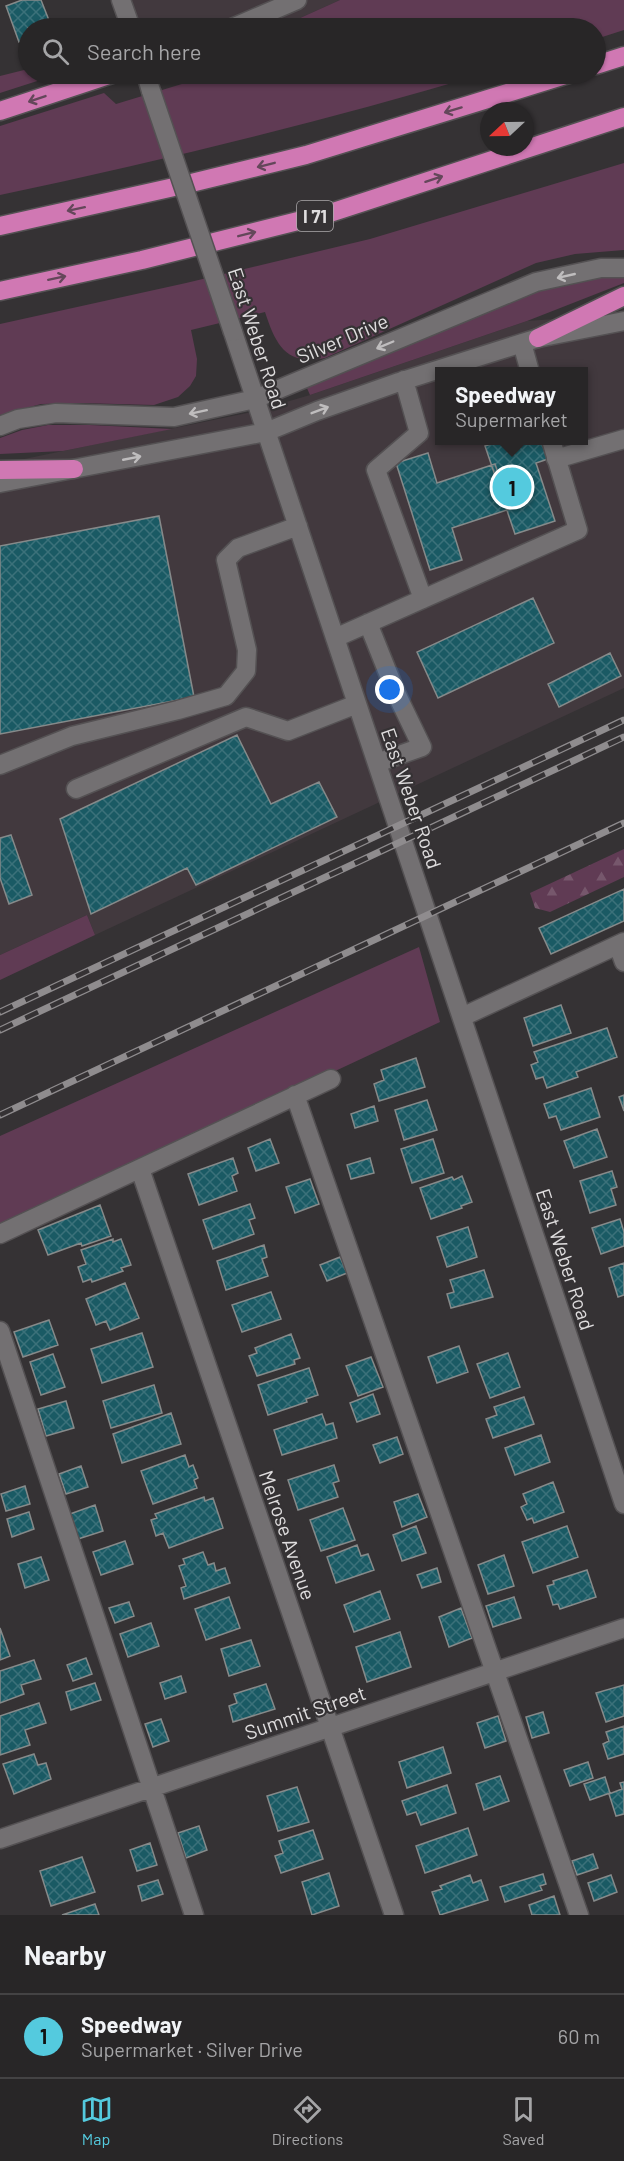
<!DOCTYPE html>
<html lang="en">
<head>
<meta charset="utf-8">
<style>
  body { margin:0; font-family:Barlow,sans-serif; background:#302e2f; color:#f1f3f6 }
  .compass { position:absolute; left:480px; top:102px; width:54px; height:54px; border-radius:50%; background:#282627; box-shadow:0 2px 4px #0004; rotate:248deg }
  .you { position:absolute; left:390px; top:690px; width:21px; height:21px; margin:-15px; border:4px solid #fff; border-radius:50%; background:#1a73e8; box-shadow:0 0 0 9px #1a73e833 }
  .badge { display:grid; place-items:center; width:39px; height:39px; border-radius:50%; background:#54cade; color:#111; font-size:20px; font-weight:700 }
  .pin { position:absolute; translate:-50% -50%; border:3px solid #fff; box-shadow:0 2px 6px #0006 }
  .popup { position:absolute; left:435px; top:367px; width:153px; height:78px; box-sizing:border-box; display:grid; place-content:center; border-radius:0px; background:#282627; filter:drop-shadow(0 2px 4px #0005); font-size:20px; white-space:nowrap; color:#a5a5a7 }
  .popup b { font-size:22px; color:#f1f3f6 }
  .popup::after { content:''; position:absolute; left:50%; top:100%; margin-left:-12px; border:12px solid transparent; border-top-color:#282627 }
  .list { margin:0; padding:0; list-style:none }
  h2 { display:flex; justify-content:space-between; align-items:center; height:78px; margin:0; padding:0 24px; font-size:26px }
  h2 small { font-size:20px; font-weight:400; color:#a5a5a7 }
  .list li { display:grid; grid-template-columns:39px 1fr auto; gap:18px; align-items:center; box-sizing:border-box; height:84px; padding:0 24px; border-top:2px solid #444344 }
  .list b { display:block; font-size:22px; white-space:nowrap }
  .list p { margin:0; font-size:20px; white-space:nowrap; color:#a5a5a7 }
  .list em { font-size:20px; font-style:normal; color:#a5a5a7 }
  .icon { flex:none; width:33px; height:33px; fill:none; stroke:currentColor; stroke-width:2; stroke-linecap:round; stroke-linejoin:round }
  .map { position:relative; flex:none; width:624px; height:1915px; overflow:hidden }
  .search { position:absolute; background:#282627; box-shadow:0 2px 4px #0004; left:18px; right:18px; top:18px; height:66px; display:flex; align-items:center; gap:15px; box-sizing:border-box; padding:0 21px; border-radius:33px; color:#a5a5a7; font-size:22px }
  .sheet { height:162px; background:#282627 }
  nav { display:flex; justify-content:space-around; align-items:center; box-sizing:border-box; height:84px; border-top:2px solid #444344; background:#282627; font-size:16px; color:#a5a5a7 }
  nav a { display:grid; justify-items:center; gap:3px }
  nav .on { color:#54cade }
  .map>svg:first-child { display:block }
  .built { fill:#42393e; fill-rule:evenodd }
  .green { fill:#603b54 }
  .forest { fill:url(#forest-firs) }
  .building { fill:url(#building-cross-hatch); stroke:#868a8a; stroke-width:1.5 }
  .lines { fill:none; stroke-linecap:round; stroke-linejoin:round }
  .minor-casing { stroke:#545153; stroke-width:21 }
  .highway-casing { stroke:#545153; stroke-width:21 }
  .minor { stroke:#737072; stroke-width:18 }
  .highway { stroke:#d078b3; stroke-width:18 }
  .rail-casing { stroke:#8f8c8e; stroke-width:7 }
  .rail { stroke:#353234; stroke-width:4.5; stroke-dasharray:14; stroke-linecap:butt }
  .minor-bridge-casing { stroke:#545153; stroke-width:21; stroke-linecap:butt }
  .minor-bridge { stroke:#737072; stroke-width:18 }
  .oneway { stroke:#64475a }
  .oneway2 { stroke:#bfbdbe }
  .labels { text-anchor:middle; dominant-baseline:central; stroke-width:4.5; stroke-linejoin:round; paint-order:stroke }
  .shield { fill:#353234; stroke:#adaaac; stroke-width:1.5 }
  .shield-label { font-size:18px; font-weight:bold; fill:#e0dedf }
  .street-label { font-size:20px; fill:#e0dedf; stroke:#353234 }
</style>
</head>
<body>
<div class="map">
<svg width="624" height="1915" viewBox="0 0 624 1915">
  <defs>
    <pattern id="forest-firs" width="22" height="20" patternUnits="userSpaceOnUse" patternTransform="scale(1.5)"><rect width="22" height="20" fill="#603b54"/><path d="M5 1l3.5 6h-7zM16 11l3.5 6h-7z" fill="#76576c"/></pattern>
    <pattern id="building-cross-hatch" width="8" height="8" patternUnits="userSpaceOnUse" patternTransform="scale(1.5)"><rect width="8" height="8" fill="#1a5a64"/><path d="M0 0l8 8M0 8l8-8" fill="none" stroke="#3b717a"/></pattern>
  </defs>
  <rect width="100%" height="100%" fill="#353234"/>
  <path class="built" d="M124,0H340L278,28H147L131,19Z
    M624,314V688L95,935L87,915L0,955V464L252,412L310,395L527,321ZM440,372H584V440H440Z"/>
  <path class="green" d="M340,0H624V30L596,39V28H278Z
    M28,69V74H59L0,93V76Z
    M209,74H483C324,121 162,161 0,195V126L104,93L116,104L195,80Z
    M624,163V250L575,254L536,263L325,358C287,366 276,346 265,312L191,330L197,359L196,376L190,386L178,397L154,405L80,403L41,404L0,415V324L186,283L370,239Z
    M624,272V283L527,321L310,395L306,386L530,291Z
    M48,425H90L172,429L63,451L0,454V438L22,430Z
    M87,915L95,935L0,980V955Z
    M419,947L440,1022L0,1228V1136Z"/>
  <path class="forest" d="M624,849V877L550,912L535,908L530,893Z"/>
  <path class="building" d="M22,0H41L52,28H28V39L19,42L6,6Z
    M503,440H541L548,459L536,463L555,521L515,534L485,446Z
    M428,453L437,483L495,464L510,509L452,528L462,560L430,570L396,463Z
    M159,516L194,697L0,734V546Z
    M533,598L554,643L438,698L417,652Z
    M610,653L621,676L559,707L548,684Z
    M237,735L271,804L319,782L337,817L196,885L187,868L91,914L60,819Z
    M11,835L32,895L9,904L0,878V838Z
    M624,889V921L551,954L539,928Z
    M561,1005L571,1033L533,1046L524,1018Z
    M607,1028L617,1057L576,1072L578,1077L547,1088L543,1077L536,1079L531,1065L538,1062L534,1052Z
    M416,1058L425,1087L379,1101L374,1084L384,1080L381,1070Z
    M591,1088L600,1117L561,1130L556,1116L549,1118L544,1104Z
    M624,1095V1111L619,1097Z
    M427,1100L437,1130L404,1140L395,1110Z
    M374,1106L378,1121L355,1128L351,1114Z
    M597,1129L607,1157L574,1168L564,1141Z
    M270,1139L279,1163L256,1171L248,1148Z
    M433,1139L444,1173L412,1183L401,1149Z
    M233,1158L238,1173L232,1176L237,1191L199,1205L188,1174Z
    M370,1158L374,1173L351,1179L347,1165Z
    M612,1171L617,1187L611,1189L616,1205L590,1213L580,1181Z
    M462,1176L472,1202L461,1206L462,1208L431,1219L420,1188L452,1177L454,1180Z
    M310,1179L319,1204L295,1213L286,1187Z
    M250,1204L255,1218L249,1220L254,1234L213,1249L203,1220Z
    M100,1205L111,1236L82,1246L81,1243L48,1255L38,1230Z
    M620,1219L624,1232V1246L601,1254L592,1228Z
    M468,1227L477,1257L447,1267L437,1237Z
    M113,1239V1242L121,1239L131,1265L121,1268L123,1271L92,1282L91,1279L83,1282L78,1267L86,1264L81,1250Z
    M264,1245L267,1257L262,1259L268,1276L226,1290L217,1261Z
    M340,1257L347,1273L327,1281L320,1265Z
    M624,1263V1295L618,1297L609,1268Z
    M484,1270L493,1297L451,1308L447,1294L454,1292L450,1280Z
    M125,1283L139,1318L110,1330L106,1321L96,1325L86,1299Z
    M271,1292L281,1319L242,1332L232,1305Z
    M49,1320L58,1345L23,1357L14,1332Z
    M142,1333L153,1367L102,1383L91,1349Z
    M291,1334L300,1358L294,1360L295,1364L257,1376L249,1356L257,1353L255,1348Z
    M459,1346L468,1372L437,1383L428,1357Z
    M508,1353L520,1387L490,1398L477,1364Z
    M53,1354L65,1387L41,1395L30,1362Z
    M371,1357L383,1387L358,1396L346,1366Z
    M309,1368L318,1395L306,1399L307,1402L268,1415L258,1385Z
    M154,1385L162,1413L111,1428L103,1401Z
    M373,1394L380,1414L357,1422L350,1403Z
    M524,1397L534,1424L493,1438L486,1419L497,1415L494,1407Z
    M66,1401L74,1428L46,1436L38,1409Z
    M171,1413L181,1444L122,1463L113,1434Z
    M322,1414L326,1425L333,1423L337,1438L282,1455L274,1430Z
    M541,1435L550,1462L515,1475L505,1448Z
    M397,1437L403,1454L380,1463L373,1445Z
    M185,1455L189,1467L193,1465L198,1478L194,1480L197,1488L153,1504L141,1471Z
    M334,1465L339,1481L333,1483L338,1497L298,1510L288,1480Z
    M81,1466L88,1487L66,1494L59,1474Z
    M553,1482L564,1512L534,1523L532,1518L527,1520L521,1507L527,1504L523,1494Z
    M25,1486L30,1504L6,1511L1,1494Z
    M418,1494L427,1517L402,1527L394,1502Z
    M204,1497L205,1501L213,1498L223,1528L169,1548L163,1533L156,1536L151,1520L157,1518L155,1514Z
    M95,1505L103,1531L78,1539L70,1514Z
    M343,1508L355,1540L321,1551L310,1520Z
    M29,1512L34,1529L12,1537L7,1519Z
    M416,1526L426,1553L402,1561L393,1535Z
    M567,1526L578,1557L533,1573L522,1542Z
    M125,1541L133,1564L101,1575L93,1552Z
    M357,1545L361,1556L368,1554L374,1570L336,1583L327,1557Z
    M203,1552L208,1565L214,1563L216,1571L225,1568L230,1583L184,1599L181,1588L186,1586L179,1566L185,1564L183,1559Z
    M504,1555L514,1586L488,1594L478,1565Z
    M41,1557L49,1580L25,1588L18,1564Z
    M437,1568L441,1582L422,1588L417,1575Z
    M587,1570L596,1597L560,1609L558,1604L553,1605L547,1586L554,1584L553,1581Z
    M380,1591L390,1619L354,1632L344,1605Z
    M229,1597L240,1628L206,1640L195,1609Z
    M514,1597L521,1618L493,1627L486,1606Z
    M129,1602L134,1616L115,1623L109,1608Z
    M461,1608L472,1638L449,1647L439,1617Z
    M151,1623L159,1646L128,1657L120,1634Z
    M0,1628L10,1656L0,1660Z
    M400,1632L411,1667L367,1682L356,1647Z
    M251,1640L260,1666L229,1676L221,1649Z
    M86,1658L92,1674L73,1681L67,1665Z
    M34,1660L41,1679L21,1685L24,1694L0,1703V1671Z
    M181,1676L186,1692L165,1699L160,1683Z
    M95,1683L101,1700L71,1710L66,1692Z
    M266,1684L275,1709L233,1722L229,1706L237,1703L234,1694Z
    M624,1685V1716L606,1722L596,1693Z
    M39,1703L46,1723L25,1730L30,1745L0,1755V1716Z
    M543,1712L549,1733L532,1738L526,1717Z
    M498,1716L506,1741L485,1748L477,1723Z
    M161,1719L169,1741L153,1747L145,1724Z
    M624,1726V1754L608,1759L603,1744L609,1741L606,1732Z
    M443,1747L451,1773L407,1788L399,1762Z
    M34,1754L38,1765L46,1763L51,1779L14,1794L3,1764Z
    M588,1762L593,1778L570,1786L564,1770Z
    M500,1776L509,1801L484,1810L476,1784Z
    M605,1777L610,1793L590,1800L584,1784Z
    M624,1782V1814L616,1816L609,1794L622,1789L620,1783Z
    M447,1785L456,1813L421,1825L416,1812L407,1815L402,1801Z
    M297,1787L309,1822L278,1831L267,1796Z
    M199,1826L207,1850L186,1858L178,1833Z
    M468,1828L477,1855L425,1873L416,1846Z
    M313,1830L323,1859L281,1873L275,1856L283,1853L279,1841Z
    M150,1843L157,1865L137,1871L130,1850Z
    M593,1854L598,1868L577,1875L572,1861Z
    M82,1857L95,1892L51,1906L40,1871Z
    M329,1873L339,1906L312,1915L302,1882Z
    M543,1874L546,1884L540,1886L542,1890L505,1902L500,1887Z
    M470,1875L473,1883L481,1880L488,1900L440,1915L432,1892L442,1889L440,1886Z
    M611,1875L617,1892L594,1901L588,1883Z
    M158,1880L163,1894L142,1901L138,1886Z
    M554,1896L560,1915H532L529,1905Z
    M95,1904L99,1915H62Z"/>
  <g class="lines">
    <defs>
      <path id="minor" d="M121,0L131,28
        M232,28L297,0
        M146,74L151,91
        M233,332L624,1504
        M522,343L530,372
        M404,380L419,433L376,470L423,599
        M0,426L18,419L56,413L174,417L255,399L536,282L601,268H624
        M556,459L624,439
        M0,483L266,432L317,411L399,382L538,338L624,321
        M368,623L396,693L422,747L377,763
        M335,638L578,530L551,440
        M0,765L72,736L178,710L226,696L246,671L247,650L226,560L238,548L298,526
        M76,789L246,717L288,731L357,704
        M618,945L624,962
        M462,1017L624,942
        M295,1095L579,1915
        M140,1169L394,1915
        M0,1234L331,1079
        M0,1331L194,1915
        M0,1839L624,1628"/>
      <path id="highway" d="M596,65L624,56
        M0,111L112,74
        M0,226L183,185L306,155L569,74
        M0,291L142,260L330,213L624,117
        M538,338L624,296
        M0,470L74,469"/>
    </defs>
    <use href="#minor" class="minor-casing"/>
    <use href="#highway" class="highway-casing"/>
    <use href="#minor" class="minor"/>
    <use href="#highway" class="highway"/>
    <defs>
      <path id="rail" d="M0,1012L624,720
        M0,1030L624,737
        M0,1115L624,823"/>
    </defs>
    <use href="#rail" class="rail-casing"/>
    <use href="#rail" class="rail"/>
    <defs>
      <path id="minor-bridge" d="M151,91L233,332"/>
    </defs>
    <use href="#minor-bridge" class="minor-bridge-casing"/>
    <use href="#minor-bridge" class="minor-bridge"/>
  </g>
  <defs><path id="oneway-shaft" d="M-6 0H5M1.5-3L5.5 0L1.5 3" fill="none" stroke-width="1.6" stroke-linecap="round" stroke-linejoin="round" transform="scale(1.5)"/></defs>
  <g class="oneway">
    <use href="#oneway-shaft" transform="translate(37 99) rotate(161)"/>
    <use href="#oneway-shaft" transform="translate(453 110) rotate(163)"/>
    <use href="#oneway-shaft" transform="translate(266 165) rotate(166)"/>
    <use href="#oneway-shaft" transform="translate(434 179) rotate(-18)"/>
    <use href="#oneway-shaft" transform="translate(76 209) rotate(168)"/>
    <use href="#oneway-shaft" transform="translate(247 234) rotate(-14)"/>
    <use href="#oneway-shaft" transform="translate(57 278) rotate(-12)"/>
  </g>
  <g class="oneway2">
    <use href="#oneway-shaft" transform="translate(566 276) rotate(167)"/>
    <use href="#oneway-shaft" transform="translate(385 345) rotate(157)"/>
    <use href="#oneway-shaft" transform="translate(320 410) rotate(-21)"/>
    <use href="#oneway-shaft" transform="translate(198 412) rotate(168)"/>
    <use href="#oneway-shaft" transform="translate(132 458) rotate(-11)"/>
  </g>
  <g class="labels">
    <rect class="shield" x="297" y="201" width="36" height="30" rx="4.5"/>
    <g class="shield-label">
      <text x="315" y="216">I 71</text>
    </g>
    <g class="street-label">
      <text transform="translate(258 338) rotate(72)">East Weber Road</text>
      <text transform="translate(342 338) rotate(-23)">Silver Drive</text>
      <text transform="translate(412 798) rotate(71)">East Weber Road</text>
      <text transform="translate(566 1259) rotate(72)">East Weber Road</text>
      <text transform="translate(288 1535) rotate(71)">Melrose Avenue</text>
      <text transform="translate(305 1712) rotate(-19)">Summit Street</text>
    </g>
  </g>
</svg>
<svg class="compass" viewBox="-18 -18 36 36"><path d="M0-13l5 13h-10z" fill="#e53935"/><path d="M0 13l5-13h-10z" fill="#a5a5a7"/></svg>
<div class="you"></div>
<div class="pin badge" style="left:512px;top:487px">1</div>
<div class="popup"><b>Speedway</b>Supermarket</div>
<div class="search"><svg class="icon" aria-label="search" viewBox="0 0 24 24"><circle cx="10" cy="10" r="6"/><path d="M15 15l6 6"/></svg>Search here</div>
</div>
<section class="sheet">
<h2>Nearby<small></small></h2>
<ul class="list">
<li><span class="badge">1</span><div><b>Speedway</b><p>Supermarket · Silver Drive</p></div><em>60 m</em></li>
</ul>
</section>
<nav>
<a class="on"><svg class="icon" aria-label="map" viewBox="0 0 24 24"><path d="M3 6l6-2 6 2 6-2v14l-6 2-6-2-6 2zM9 4v14M15 6v14"/></svg>Map</a>
<a><svg class="icon" aria-label="directions" viewBox="0 0 24 24"><path d="M12 3l9 9-9 9-9-9zM9 14v-3h6M13 9l2 2-2 2"/></svg>Directions</a>
<a><svg class="icon" aria-label="saved" viewBox="0 0 24 24"><path d="M7 4h10v16l-5-4-5 4z"/></svg>Saved</a>
</nav>
</body>
</html>
